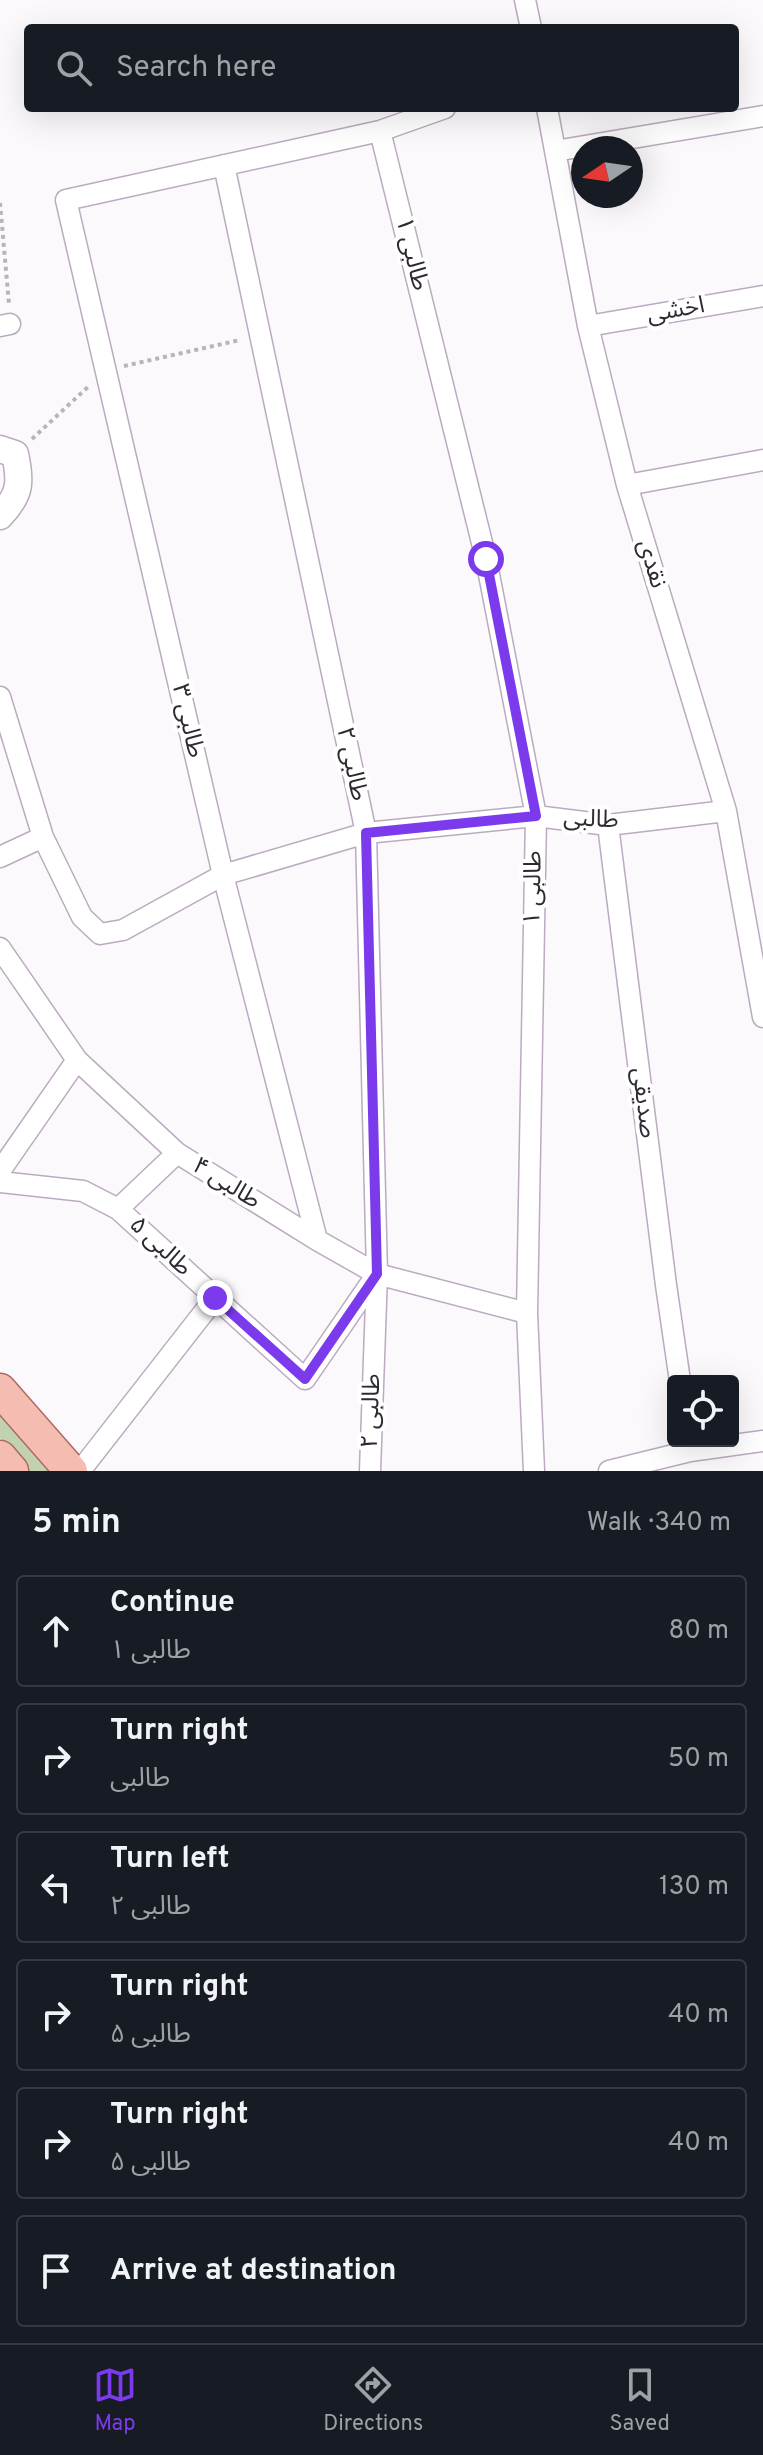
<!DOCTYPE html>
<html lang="en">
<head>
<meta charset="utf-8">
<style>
  body { margin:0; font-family:Overpass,"Noto Sans Arabic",sans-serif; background:#20242c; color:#f1f3f6 }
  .controls { position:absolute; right:24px; bottom:24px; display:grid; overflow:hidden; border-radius:8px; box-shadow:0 8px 32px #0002 }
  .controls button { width:72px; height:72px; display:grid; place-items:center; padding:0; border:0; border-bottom:2px solid #363941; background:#171b24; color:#f1f3f6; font:40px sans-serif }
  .compass { position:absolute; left:571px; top:136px; width:72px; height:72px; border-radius:50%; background:#171b24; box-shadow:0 8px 32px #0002; rotate:257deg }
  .stop { position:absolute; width:24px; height:24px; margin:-18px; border:6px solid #7c3aed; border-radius:50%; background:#fff }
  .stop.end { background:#7c3aed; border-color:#fff; box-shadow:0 2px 8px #0008 }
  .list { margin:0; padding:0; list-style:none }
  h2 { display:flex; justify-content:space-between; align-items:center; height:104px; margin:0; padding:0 32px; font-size:34px }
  h2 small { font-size:26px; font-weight:400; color:#9ea1a6 }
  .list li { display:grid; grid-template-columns:52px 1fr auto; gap:24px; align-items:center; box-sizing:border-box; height:112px; margin:0 16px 16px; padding:0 16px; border:2px solid #363941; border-radius:8px }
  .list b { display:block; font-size:30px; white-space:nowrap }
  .list p { margin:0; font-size:26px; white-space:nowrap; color:#9ea1a6 }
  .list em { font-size:26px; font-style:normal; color:#9ea1a6 }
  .icon { flex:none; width:44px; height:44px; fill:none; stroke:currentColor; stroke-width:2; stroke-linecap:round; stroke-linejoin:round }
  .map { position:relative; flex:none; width:763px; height:1471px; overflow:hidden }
  .search { position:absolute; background:#171b24; box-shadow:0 8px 32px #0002; left:24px; right:24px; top:24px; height:88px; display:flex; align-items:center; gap:20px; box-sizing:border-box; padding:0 28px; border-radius:8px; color:#9ea1a6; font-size:30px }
  .sheet { height:872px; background:#171b24 }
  nav { display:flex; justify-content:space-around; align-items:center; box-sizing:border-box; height:112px; border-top:2px solid #363941; background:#171b24; font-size:22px; color:#9ea1a6 }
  nav a { display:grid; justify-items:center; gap:4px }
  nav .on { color:#7c3aed }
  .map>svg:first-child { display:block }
  .green { fill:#c2d1b2 }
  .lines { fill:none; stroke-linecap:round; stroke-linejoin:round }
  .minor-casing { stroke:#bcaac0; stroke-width:23 }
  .tertiary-casing { stroke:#bcaac0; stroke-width:29 }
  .primary-casing { stroke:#ab6b63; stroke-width:35 }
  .path { stroke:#b8b4b9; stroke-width:4; stroke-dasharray:4 4; stroke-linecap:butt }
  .minor { stroke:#fff; stroke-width:20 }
  .tertiary { stroke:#fff; stroke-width:26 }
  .primary { stroke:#f5bcb2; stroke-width:32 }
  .route { stroke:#7c3aed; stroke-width:10 }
  .labels { text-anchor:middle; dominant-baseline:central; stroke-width:8; stroke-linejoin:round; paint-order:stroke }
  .street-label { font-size:24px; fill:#2f2931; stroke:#fff }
</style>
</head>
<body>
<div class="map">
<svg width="763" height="1471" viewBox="0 0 763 1471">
  <rect width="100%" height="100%" fill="#fcf9fd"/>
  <path class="green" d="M0,1408L54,1471H28L0,1438Z"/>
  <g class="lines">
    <defs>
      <path id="minor" d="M525,0L531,28
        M547,108L588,326L627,485L726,811L763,1017
        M380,131L486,559L536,816L527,1313L534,1471
        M555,151L763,116
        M224,165L366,833L377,1274L370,1471
        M0,326L10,324
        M588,326L763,296
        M627,485L763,460
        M0,697L43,837L82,917L100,934L123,930L223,875L366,833L536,816L608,825L726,811
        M608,825L666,1285L680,1381
        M0,857L43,837
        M0,948L77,1060L177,1153L317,1240L377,1274L527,1313
        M0,1171L77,1060
        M0,1182L83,1191L118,1209L305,1379L377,1274
        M118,1209L177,1153
        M317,1240L223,875L66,200L380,131L445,108
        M80,1471L215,1298
        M609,1471L690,1451L763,1441"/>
      <path id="tertiary" d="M0,449L15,454C21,482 21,494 0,516"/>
      <path id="primary" d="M0,1390L71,1471
        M0,1457L12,1471"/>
    </defs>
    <use href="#minor" class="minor-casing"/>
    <use href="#tertiary" class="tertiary-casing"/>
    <use href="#primary" class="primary-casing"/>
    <path class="path" d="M0,203L9,304
      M124,366L240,340
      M32,439L90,385"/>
    <use href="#minor" class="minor"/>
    <use href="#tertiary" class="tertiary"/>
    <use href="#primary" class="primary"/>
  </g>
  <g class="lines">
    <path class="route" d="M215,1298L305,1379L377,1274L366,833L536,816L486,559"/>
  </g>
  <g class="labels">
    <g class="street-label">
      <text transform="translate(411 254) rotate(76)">طالبی ۱</text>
      <text transform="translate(676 311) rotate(-10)">اخشی</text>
      <text transform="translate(651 564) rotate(73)">نقدی</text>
      <text transform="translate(187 721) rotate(77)">طالبی ۳</text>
      <text transform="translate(351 764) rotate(78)">طالبی ۲</text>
      <text transform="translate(591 820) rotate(3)">طالبی</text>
      <text transform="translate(534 888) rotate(-89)">طالبی ۱</text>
      <text transform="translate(643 1103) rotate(83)">صدیقی</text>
      <text transform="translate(226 1184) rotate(32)">طالبی ۴</text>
      <text transform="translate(160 1247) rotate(43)">طالبی ۵</text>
      <text transform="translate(372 1411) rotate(-88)">طالبی ۲</text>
    </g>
  </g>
</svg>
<div class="controls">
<button><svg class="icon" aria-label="locate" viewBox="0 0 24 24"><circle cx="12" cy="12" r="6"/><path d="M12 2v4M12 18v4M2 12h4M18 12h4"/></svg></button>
</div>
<svg class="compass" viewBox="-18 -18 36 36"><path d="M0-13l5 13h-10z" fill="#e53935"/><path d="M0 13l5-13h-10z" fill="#9ea1a6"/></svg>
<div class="stop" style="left:486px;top:559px"></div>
<div class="stop end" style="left:215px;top:1298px"></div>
<div class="search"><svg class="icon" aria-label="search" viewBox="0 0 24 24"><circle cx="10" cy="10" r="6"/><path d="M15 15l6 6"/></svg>Search here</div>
</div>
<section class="sheet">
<h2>5 min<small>Walk · 340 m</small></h2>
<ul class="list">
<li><svg class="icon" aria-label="ahead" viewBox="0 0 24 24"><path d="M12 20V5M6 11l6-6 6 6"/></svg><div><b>Continue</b><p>طالبی ۱</p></div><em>80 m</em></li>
<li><svg class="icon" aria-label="right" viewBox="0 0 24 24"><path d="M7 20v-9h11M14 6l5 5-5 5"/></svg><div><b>Turn right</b><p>طالبی</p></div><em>50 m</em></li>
<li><svg class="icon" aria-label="left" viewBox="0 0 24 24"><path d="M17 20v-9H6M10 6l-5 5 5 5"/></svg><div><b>Turn left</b><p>طالبی ۲</p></div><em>130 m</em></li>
<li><svg class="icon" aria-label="right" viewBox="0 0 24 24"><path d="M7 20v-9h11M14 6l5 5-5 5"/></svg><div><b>Turn right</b><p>طالبی ۵</p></div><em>40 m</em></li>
<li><svg class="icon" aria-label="right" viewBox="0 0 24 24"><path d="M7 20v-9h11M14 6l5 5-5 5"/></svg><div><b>Turn right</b><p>طالبی ۵</p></div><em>40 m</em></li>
<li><svg class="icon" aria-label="arrive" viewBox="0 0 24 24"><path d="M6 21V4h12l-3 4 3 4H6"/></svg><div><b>Arrive at destination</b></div></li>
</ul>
</section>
<nav>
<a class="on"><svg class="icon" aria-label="map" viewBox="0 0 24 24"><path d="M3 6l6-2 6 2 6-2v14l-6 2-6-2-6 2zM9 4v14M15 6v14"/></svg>Map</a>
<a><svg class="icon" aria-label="directions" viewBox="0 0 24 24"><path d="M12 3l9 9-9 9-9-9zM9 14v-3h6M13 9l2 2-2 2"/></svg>Directions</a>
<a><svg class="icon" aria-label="saved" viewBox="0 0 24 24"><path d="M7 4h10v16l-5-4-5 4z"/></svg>Saved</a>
</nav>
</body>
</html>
